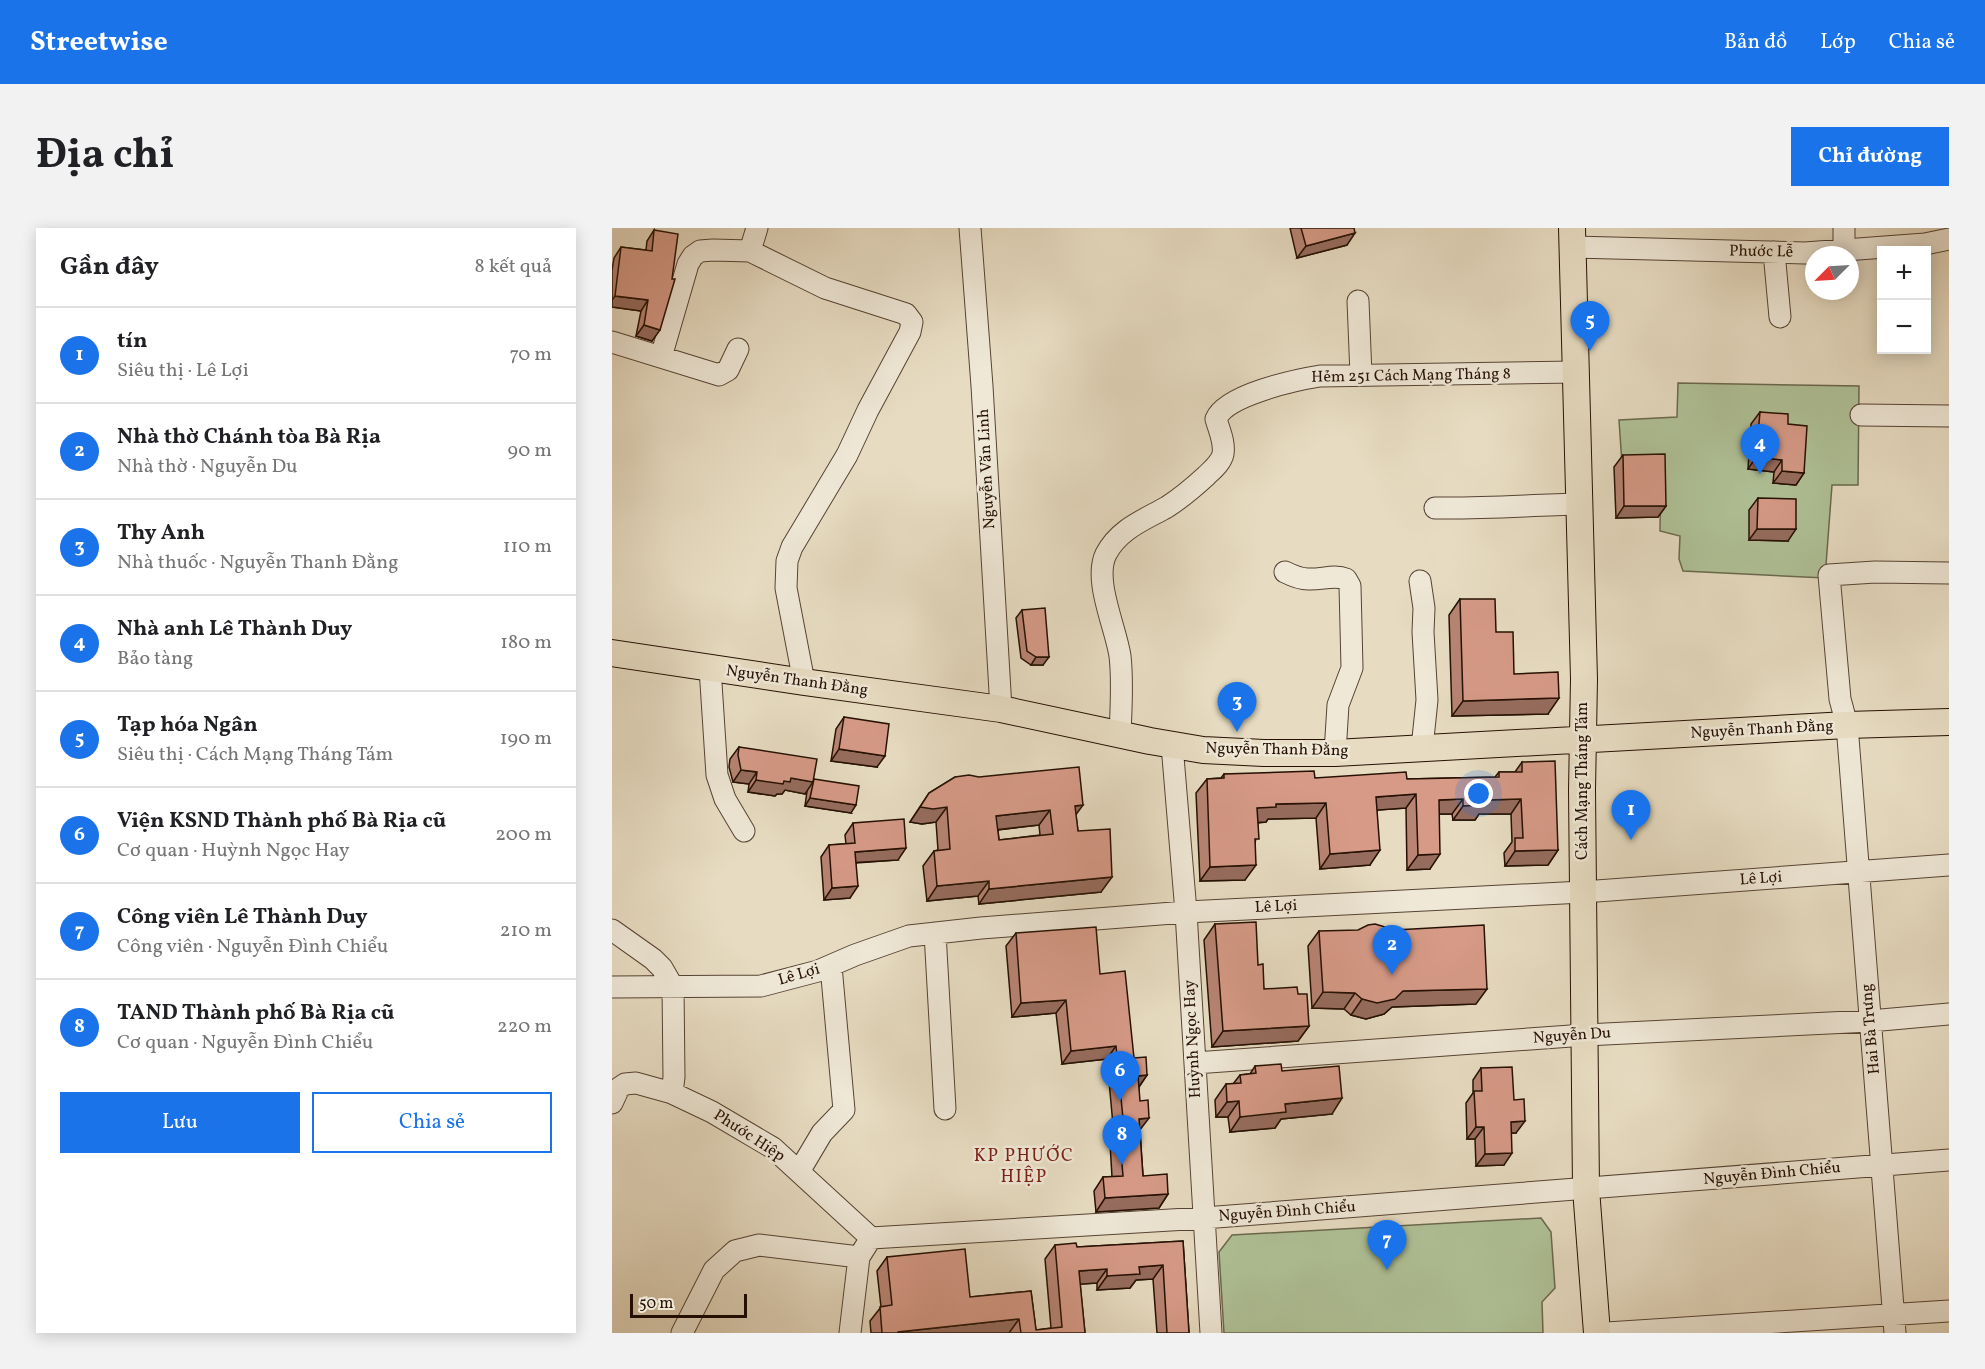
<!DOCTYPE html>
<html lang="vi">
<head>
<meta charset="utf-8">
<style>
  body { margin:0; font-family:Vollkorn,serif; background:#f2f2f2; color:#202124 }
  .controls { position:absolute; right:18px; top:18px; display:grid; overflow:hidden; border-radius:0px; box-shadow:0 3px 15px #0003 }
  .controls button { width:54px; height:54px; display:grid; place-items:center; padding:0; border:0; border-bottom:2px solid #e0e0e0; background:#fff; color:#202124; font:30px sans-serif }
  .compass { position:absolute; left:1193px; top:18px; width:54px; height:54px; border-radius:50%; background:#fff; box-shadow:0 3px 15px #0003; rotate:246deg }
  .scale { position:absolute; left:18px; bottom:15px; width:117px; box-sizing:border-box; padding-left:6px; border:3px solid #251003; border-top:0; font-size:16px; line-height:21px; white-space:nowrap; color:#251003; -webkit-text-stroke:4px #efe8d7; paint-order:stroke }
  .you { position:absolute; left:867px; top:566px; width:21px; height:21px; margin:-15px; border:4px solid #fff; border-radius:50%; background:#1a73e8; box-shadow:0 0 0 9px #1a73e833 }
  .badge { display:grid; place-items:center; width:39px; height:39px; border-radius:50%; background:#1a73e8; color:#fff; font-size:20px; font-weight:700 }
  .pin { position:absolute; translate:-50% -50px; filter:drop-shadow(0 2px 3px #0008) }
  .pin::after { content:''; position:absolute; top:32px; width:21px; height:18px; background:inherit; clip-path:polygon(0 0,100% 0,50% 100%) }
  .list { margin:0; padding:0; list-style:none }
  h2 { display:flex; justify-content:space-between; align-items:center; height:78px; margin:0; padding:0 24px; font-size:26px }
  h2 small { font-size:20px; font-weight:400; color:#757577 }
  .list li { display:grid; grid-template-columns:39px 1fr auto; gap:18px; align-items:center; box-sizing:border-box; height:96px; padding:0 24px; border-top:2px solid #e0e0e0 }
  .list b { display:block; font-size:22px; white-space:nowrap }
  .list p { margin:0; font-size:20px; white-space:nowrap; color:#757577 }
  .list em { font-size:20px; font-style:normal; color:#757577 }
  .actions { display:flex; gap:12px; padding:18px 24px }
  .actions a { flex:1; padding:14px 0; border:2px solid #1a73e8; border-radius:0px; text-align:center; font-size:21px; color:#1a73e8 }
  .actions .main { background:#1a73e8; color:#fff }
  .map { position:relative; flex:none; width:1337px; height:1105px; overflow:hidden; border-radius:0px }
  header { display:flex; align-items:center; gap:36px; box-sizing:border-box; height:84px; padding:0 30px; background:#1a73e8; color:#fff }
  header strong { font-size:28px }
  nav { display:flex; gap:33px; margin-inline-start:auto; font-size:21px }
  .intro { display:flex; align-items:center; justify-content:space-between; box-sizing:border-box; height:144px; padding:0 36px }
  h1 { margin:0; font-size:42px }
  .button { padding:15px 27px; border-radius:0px; background:#1a73e8; color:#fff; font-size:21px; font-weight:700 }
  main { display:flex; gap:36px; padding:0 36px }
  aside { flex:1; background:#fff; border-radius:0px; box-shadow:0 3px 15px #0003 }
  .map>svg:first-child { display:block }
  .green { fill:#b0c298; stroke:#6a694e; stroke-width:1.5 }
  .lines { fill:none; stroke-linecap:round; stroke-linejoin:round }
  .minor-casing { stroke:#564333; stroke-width:23 }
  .major-casing { stroke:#251003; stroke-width:28 }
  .minor { stroke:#efe8d7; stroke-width:21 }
  .major { stroke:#e7dcc2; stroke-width:26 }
  .wall { fill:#b88474; stroke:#251003; stroke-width:1.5; fill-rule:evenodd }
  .shaded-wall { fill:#966c5e; stroke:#251003; stroke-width:1.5 }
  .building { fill:#d69a87; stroke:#251003; stroke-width:1.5; fill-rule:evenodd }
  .labels { text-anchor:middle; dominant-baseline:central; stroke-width:5; stroke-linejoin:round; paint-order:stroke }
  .street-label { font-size:16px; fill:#251003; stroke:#efe8d7 }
  .neighbourhood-label { font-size:18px; letter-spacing:1.5px; fill:#7a1f14; stroke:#efe8d7 }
</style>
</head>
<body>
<header>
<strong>Streetwise</strong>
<nav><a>Bản đồ</a><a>Lớp</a><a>Chia sẻ</a></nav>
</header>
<div class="intro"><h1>Địa chỉ</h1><a class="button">Chỉ đường</a></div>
<main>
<aside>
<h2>Gần đây<small>8 kết quả</small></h2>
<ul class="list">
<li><span class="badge">1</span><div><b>tín</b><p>Siêu thị · Lê Lợi</p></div><em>70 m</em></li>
<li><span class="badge">2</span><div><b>Nhà thờ Chánh tòa Bà Rịa</b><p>Nhà thờ · Nguyễn Du</p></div><em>90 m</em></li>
<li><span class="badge">3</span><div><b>Thy Anh</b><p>Nhà thuốc · Nguyễn Thanh Đằng</p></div><em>110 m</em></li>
<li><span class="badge">4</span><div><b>Nhà anh Lê Thành Duy</b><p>Bảo tàng</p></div><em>180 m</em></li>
<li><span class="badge">5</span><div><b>Tạp hóa Ngân</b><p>Siêu thị · Cách Mạng Tháng Tám</p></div><em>190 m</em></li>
<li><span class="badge">6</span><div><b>Viện KSND Thành phố Bà Rịa cũ</b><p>Cơ quan · Huỳnh Ngọc Hay</p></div><em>200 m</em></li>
<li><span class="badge">7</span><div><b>Công viên Lê Thành Duy</b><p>Công viên · Nguyễn Đình Chiểu</p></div><em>210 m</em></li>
<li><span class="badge">8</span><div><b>TAND Thành phố Bà Rịa cũ</b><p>Cơ quan · Nguyễn Đình Chiểu</p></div><em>220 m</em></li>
</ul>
<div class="actions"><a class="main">Lưu</a><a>Chia sẻ</a></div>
</aside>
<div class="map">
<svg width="1337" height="1105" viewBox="0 0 1337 1105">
  <rect width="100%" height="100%" fill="#e7dcc2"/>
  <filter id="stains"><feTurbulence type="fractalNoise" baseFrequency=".00333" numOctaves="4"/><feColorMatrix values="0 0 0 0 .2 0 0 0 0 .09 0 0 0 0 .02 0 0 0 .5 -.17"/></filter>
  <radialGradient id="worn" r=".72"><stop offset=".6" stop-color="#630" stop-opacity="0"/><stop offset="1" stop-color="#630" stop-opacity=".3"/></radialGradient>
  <path class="green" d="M1066,155L1247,158L1246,257H1220L1213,350L1071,343L1067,331L1068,308L1048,303L1049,233L1010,236L1007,192L1065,189Z
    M929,990L939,1004L943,1060L930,1074L931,1105H612L607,1024L620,1007Z"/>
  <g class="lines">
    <defs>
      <path id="minor" d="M358,0L370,158L389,481
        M1232,0V22
        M961,19L1193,25L1313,16L1337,11
        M138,23L145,0
        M1162,24L1168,89
        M746,73L749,147
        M0,114L107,147L116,142L126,121
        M49,129L76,36L81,28L88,23L101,22L138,23L213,60L294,86L300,94L298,104L256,182L235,227L180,319L175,333L174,360L192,454
        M1249,187L1337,188
        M823,280C871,281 919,277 967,276
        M673,344C681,348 688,351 696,351C709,352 722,346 734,351L738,358L740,440L726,477L723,525
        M808,353L812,380L811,404L815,472L810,520
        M98,440L105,547L113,571L132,603
        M508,506C509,481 511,454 508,428C504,400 481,352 494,326C507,301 532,292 555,279C569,270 582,259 594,248C600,242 609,235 611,226C613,214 607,202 604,191C614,167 683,152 708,148L964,144
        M560,517L574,684L599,1105
        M0,702L41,731L50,740L61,759L62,849L60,865
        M323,705L333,881
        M0,759L149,758L206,743L243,727L297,708L369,700L574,684L971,664L1337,637
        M583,835L973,807L1258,793L1337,786
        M0,875L7,860L13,856L24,855L60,865L100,884L161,920L259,1010
        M188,942L210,905L232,882L219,738
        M70,1105L102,1042L123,1023L147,1017L247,1029L259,1010L592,990L1337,932
        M238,1105L247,1029
        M995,1105L1337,1083
        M1283,1105L1235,497L1228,471L1217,347L1263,344L1337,345"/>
      <path id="major" d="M960,0L972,451L970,562L974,961L985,1105
        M0,425L192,454L389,481L538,513L591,522L652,525H723L1235,497L1337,494"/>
    </defs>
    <use href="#minor" class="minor-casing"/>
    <use href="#major" class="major-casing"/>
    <use href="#minor" class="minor"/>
    <use href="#major" class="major"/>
  </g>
  <path class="wall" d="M678,0H742L735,17L685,30Z
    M42,2L40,113L24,108L29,83L0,79V42L2,30L9,19L34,22L35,13Z
    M1148,184L1176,196L1192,245L1184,257L1161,255L1162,244L1136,241L1139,196Z
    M1011,227L1054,278L1046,289L1004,290L1002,239Z
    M1146,270L1176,313L1137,312V282Z
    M848,371L884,404L902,446L936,486L840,488L837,387Z
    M410,382L431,437H419L409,430L404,390Z
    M232,489L265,539L219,533L224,501Z
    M127,519L202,551L239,585L193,578L195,563L193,566L173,562L170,566H165L163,568L136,564L137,556L121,554L117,539L118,531Z
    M910,534L946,622L936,637L893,638L892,625L900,614L899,586H867L863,592H841L840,586H827L818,641L795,642L794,580L765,582L758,637L708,641L704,590L656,591L654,594L646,595L643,616L633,652L588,653L584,565L595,551L609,550L612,546L703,550L795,551L883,549L887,544H903Z
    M343,549L464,587L466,603L489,664L367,676L366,668L315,673L311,638L322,623L326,622L324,594L310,596L298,594L317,565ZM427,597L428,607L387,612L386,602Z
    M241,595L286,632L244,635L238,670L212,672L209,629L217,617L234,616L233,607Z
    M603,696L646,737L652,761L686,766L697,798L686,813L600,819L592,712Z
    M707,703L864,776L780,779L772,786L754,791L739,787L732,781L700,780L696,718Z
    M404,705L488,746L522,830L535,847L527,859L528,902L531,948L556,966L547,980L484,984L482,963L491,949H500L498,915L502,908L495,831L450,836L444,785L400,789L394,718Z
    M643,838L670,843L720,886L669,891L663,900L618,904L616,889H604L603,872L614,856H621L628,847L638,846Z
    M869,840L902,872L904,905H899L892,937L864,938L863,911H855L854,875L861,865V852Z
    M571,1013L577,1105H545L541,1051L524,1052L518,1060L485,1062V1055L468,1056L473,1105H259L258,1093L269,1079L265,1043L275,1029L358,1069L419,1063L424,1102L439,1100L433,1031L443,1017L465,1019Z"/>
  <path class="shaded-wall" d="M743,5L735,17L685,30L694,18Z
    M3,68L36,72L29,83L0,79V72Z
    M32,97L48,102L40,113L24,108Z
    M1144,229L1170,232L1162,244L1136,241Z
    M1170,243L1192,245L1184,257L1161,255Z
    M1012,278H1054L1046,289L1004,290Z
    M1145,301H1184L1176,313L1137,312Z
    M424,429H437L431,437H419Z
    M947,470L936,486L840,488L851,473Z
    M227,521L273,528L265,539L219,533Z
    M129,542L145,544L137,556L121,554Z
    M179,550L201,554L193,566L173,562L170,566H165L163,568L136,564L144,552L172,553Z
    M804,566L794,580L753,583L764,569Z
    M198,570L244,577L239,585L193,578Z
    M851,571L840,586H817L827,572Z
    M909,571L899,586H867L863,592H841L851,578L874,572Z
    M714,575L704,590L656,591L654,594L635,595L645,580L664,576Z
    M471,577L460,592L463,578Z
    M308,579H335L324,594L310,596L298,594Z
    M438,582L427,597L374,603L384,588Z
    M294,620L286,632L235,635L243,624Z
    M768,622L758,637L708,641L718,626Z
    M946,622L936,637L893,638L903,623Z
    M828,626L818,641L795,642L806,627Z
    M644,637L633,652L588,653L598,639Z
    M500,649L489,664L367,676L377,661Z
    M377,653L366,668L315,673L325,658Z
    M246,658L238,670L212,672L220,660Z
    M875,761L864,776L780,779L772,786L754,791L739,787L750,771L791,763Z
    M711,764L743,765L732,781L700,780Z
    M454,772L444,785L400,789L409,775Z
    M697,798L686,813L600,819L611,803Z
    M504,818L495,831L450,836L459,823Z
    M535,847L526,860V848Z
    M730,870L720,886L669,891L663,900L618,904L628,889L673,876Z
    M627,873L616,889H604L615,874Z
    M537,890L527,903V891Z
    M913,893L904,905H890L899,894Z
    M864,899H872L863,911H855Z
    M900,925L892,937L864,938L873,926Z
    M556,966L547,980L484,984L493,970Z
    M551,1037L541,1051L524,1052L518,1060L485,1062L495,1048L527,1039Z
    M495,1041L485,1055L457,1057L467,1043Z
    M407,1091L397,1105H285L286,1104Z"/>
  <path class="building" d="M689,0H742L743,5L694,18Z
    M42,2L66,6L60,51H63L48,102L32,97L36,72L3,68L9,19L40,23Z
    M1148,184L1176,186V196L1195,198L1192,245L1170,243V232L1144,229Z
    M1053,226L1054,278H1012L1011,227Z
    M1146,270L1184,271V301H1145Z
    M848,371H883L884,404H901L902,446L946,444L947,470L851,473Z
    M433,380L437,429H424L415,423L410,382Z
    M232,489L277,496L273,528L227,521Z
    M127,519L205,531L201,554L179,550L178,554L172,553L171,556L144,552L145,544L129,542L126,527Z
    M943,533L946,622L903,623V610H911L909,571L874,572V577L851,578V571L827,572L828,626L806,627L804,566L764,569L768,622L718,626L714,575L664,576V579L645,580L647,611H643L644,637L598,639L595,551L612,550V546L702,543L703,550L794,544L795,551L887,549V544H910V534Z
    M467,539L471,577L463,578L466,603L498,601L500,649L377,661V653L325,658L322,623L338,621L335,579L321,581L308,579L317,565L343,549L357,547L367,549ZM438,582L441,606L387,612L384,588Z
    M202,551L247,558L244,577L198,570Z
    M292,591L294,620L243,624L246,658L220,660L217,617L243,615L241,595Z
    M644,694L646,737L651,736L652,761L685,759L686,766H695L697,798L611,803L603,696Z
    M763,696L783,702L872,697L875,761L791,763L783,771L765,775L750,771L743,765L711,764L707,703L746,702L756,697Z
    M484,699L488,746L513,743L522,830L534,829L535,847L526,848L528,873L536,872L537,890L527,891L531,948L555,946L556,966L493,970L491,949L511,948L507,902L512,901L504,818L459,823L454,772L409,775L404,705Z
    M669,836L670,843L727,838L730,870L673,876L674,884L628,889L627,873L615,874L614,856L629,855L628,847L644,845L643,838Z
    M900,839L902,872L912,871L913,893L899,894L900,925L873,926L872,899H864L862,863H870L869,840Z
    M571,1013L577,1105H555L551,1037L527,1039L528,1046L495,1048V1041L467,1043L473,1105H409L407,1091L286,1104V1105H270L268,1079L280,1077L275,1029L353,1021L358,1069L419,1063L424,1102L450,1099L443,1017L464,1015L465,1019Z"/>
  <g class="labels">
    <g class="street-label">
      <text transform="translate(1149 24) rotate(1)">Phước Lễ</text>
      <text transform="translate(799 148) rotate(-1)">Hẻm 251 Cách Mạng Tháng 8</text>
      <text transform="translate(375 241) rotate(-93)">Nguyễn Văn Linh</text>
      <text transform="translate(185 453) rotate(8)">Nguyễn Thanh Đằng</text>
      <text transform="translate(1150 502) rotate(-3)">Nguyễn Thanh Đằng</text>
      <text transform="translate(665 522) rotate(1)">Nguyễn Thanh Đằng</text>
      <text transform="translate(971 553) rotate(-90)">Cách Mạng Tháng Tám</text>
      <text transform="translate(1149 651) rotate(-4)">Lê Lợi</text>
      <text transform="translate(664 679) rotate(-3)">Lê Lợi</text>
      <text transform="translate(187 747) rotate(-16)">Lê Lợi</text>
      <text transform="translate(1259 801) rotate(-95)">Hai Bà Trưng</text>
      <text transform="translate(960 808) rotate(-4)">Nguyễn Du</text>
      <text transform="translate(581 811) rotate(-93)">Huỳnh Ngọc Hay</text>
      <text transform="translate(137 908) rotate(33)">Phước Hiệp</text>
      <text transform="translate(1160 946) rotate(-5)">Nguyễn Đình Chiểu</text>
      <text transform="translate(675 984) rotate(-4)">Nguyễn Đình Chiểu</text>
    </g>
    <g class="neighbourhood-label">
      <text x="412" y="928">KP PHƯỚC<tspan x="412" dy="21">HIỆP</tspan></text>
    </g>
  </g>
  <rect width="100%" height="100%" filter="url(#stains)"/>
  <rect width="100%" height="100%" fill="url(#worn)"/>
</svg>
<div class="controls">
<button>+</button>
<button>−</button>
</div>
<svg class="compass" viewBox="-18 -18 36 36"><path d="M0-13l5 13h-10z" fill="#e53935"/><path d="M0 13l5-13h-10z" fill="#757577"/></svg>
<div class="scale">50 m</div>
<div class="you"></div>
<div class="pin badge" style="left:1019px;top:612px">1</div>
<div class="pin badge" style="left:780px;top:747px">2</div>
<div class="pin badge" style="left:625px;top:504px">3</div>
<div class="pin badge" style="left:1148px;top:246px">4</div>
<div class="pin badge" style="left:978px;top:123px">5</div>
<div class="pin badge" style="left:508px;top:873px">6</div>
<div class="pin badge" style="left:775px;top:1042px">7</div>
<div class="pin badge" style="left:510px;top:937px">8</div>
</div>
</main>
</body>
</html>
